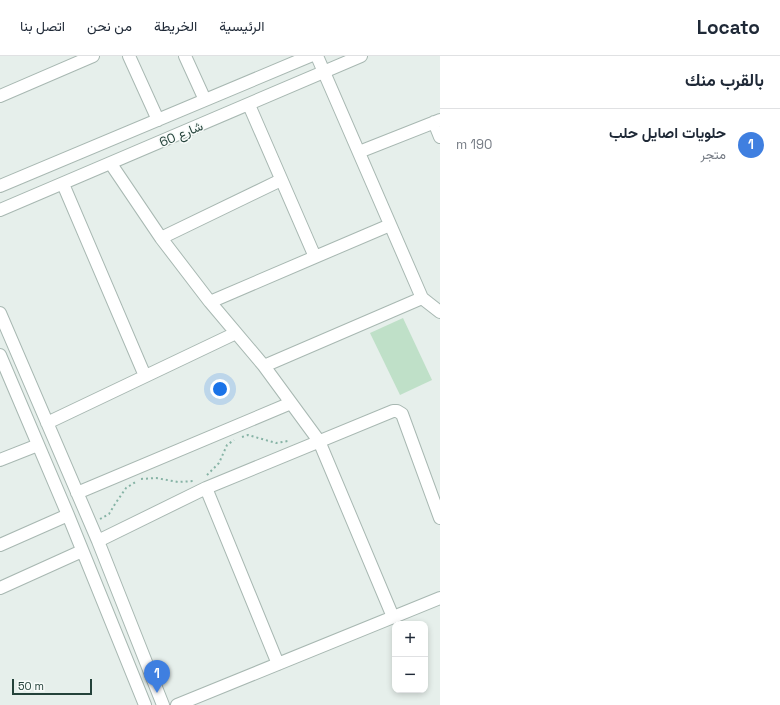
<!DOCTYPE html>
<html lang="ar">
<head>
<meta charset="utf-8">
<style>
  body { margin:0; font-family:"Space Grotesk",Vazirmatn,sans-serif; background:#f6f6f7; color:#1f2937; direction:rtl }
  .controls { position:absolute; right:12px; bottom:12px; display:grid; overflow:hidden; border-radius:8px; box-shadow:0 2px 6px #0003 }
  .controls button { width:36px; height:36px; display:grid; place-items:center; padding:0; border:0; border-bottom:1px solid #e0e1e3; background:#fff; color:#1f2937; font:20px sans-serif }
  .scale { position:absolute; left:12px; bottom:10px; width:80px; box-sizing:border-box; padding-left:4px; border:2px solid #24423a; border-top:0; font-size:11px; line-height:14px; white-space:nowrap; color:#24423a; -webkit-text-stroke:3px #f7fbf9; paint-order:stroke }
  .you { position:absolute; left:220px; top:333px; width:14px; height:14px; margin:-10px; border:3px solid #fff; border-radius:50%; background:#1a73e8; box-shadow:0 0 0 6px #1a73e833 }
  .badge { display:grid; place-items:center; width:26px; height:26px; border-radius:50%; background:#d93025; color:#fff; font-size:13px; font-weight:700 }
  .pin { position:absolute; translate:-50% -33px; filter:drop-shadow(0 1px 2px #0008) }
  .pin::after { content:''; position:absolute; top:21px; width:14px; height:12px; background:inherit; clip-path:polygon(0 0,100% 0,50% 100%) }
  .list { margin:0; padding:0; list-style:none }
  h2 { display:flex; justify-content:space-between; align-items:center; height:52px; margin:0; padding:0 16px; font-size:17px }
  h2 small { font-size:13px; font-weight:400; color:#747a83 }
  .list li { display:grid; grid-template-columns:26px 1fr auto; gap:12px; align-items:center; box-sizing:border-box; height:72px; padding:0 16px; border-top:1px solid #e0e1e3 }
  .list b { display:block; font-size:15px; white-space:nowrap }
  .list p { margin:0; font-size:13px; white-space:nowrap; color:#747a83 }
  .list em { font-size:13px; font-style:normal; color:#747a83 }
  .map { position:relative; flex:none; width:440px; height:649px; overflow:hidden; direction:ltr }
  header { display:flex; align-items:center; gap:24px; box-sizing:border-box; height:56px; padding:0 20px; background:#fff; border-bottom:1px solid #e0e1e3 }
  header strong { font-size:19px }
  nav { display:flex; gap:22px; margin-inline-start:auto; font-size:14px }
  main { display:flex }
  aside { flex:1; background:#fff }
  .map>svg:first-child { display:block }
  .green { fill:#bfe0c8 }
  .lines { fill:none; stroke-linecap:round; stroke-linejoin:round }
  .minor-casing { stroke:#a8b8b2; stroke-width:14 }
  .path { stroke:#86b3a5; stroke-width:2; stroke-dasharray:2 3; stroke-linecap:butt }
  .minor { stroke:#fff; stroke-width:12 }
  .labels { text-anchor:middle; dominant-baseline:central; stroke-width:3; stroke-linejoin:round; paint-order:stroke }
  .street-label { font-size:13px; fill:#24423a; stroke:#f7fbf9 }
</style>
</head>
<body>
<header>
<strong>Locato</strong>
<nav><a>الرئيسية</a><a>الخريطة</a><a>من نحن</a><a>اتصل بنا</a></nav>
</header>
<main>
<aside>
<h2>بالقرب منك<small></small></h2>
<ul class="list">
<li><span class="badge" style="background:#3f7fe0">1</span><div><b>حلويات اصايل حلب</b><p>متجر</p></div><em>190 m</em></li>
</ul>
</aside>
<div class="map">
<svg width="440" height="649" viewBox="0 0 440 649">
  <rect width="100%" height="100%" fill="#e6efeb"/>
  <path class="green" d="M403,262L432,324L400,339L370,277Z"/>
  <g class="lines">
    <defs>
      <path id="minor" d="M129,0L158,64
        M185,0L205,44
        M317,0L422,242L440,256
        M0,40L93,0
        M249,49L315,201L390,169
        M434,66L440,81
        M359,96L440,64
        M111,108L161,182L210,246L264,310L319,385L393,561
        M63,128L145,320
        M0,130L310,0
        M0,154L361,0
        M161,182L281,124
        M210,246L315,201
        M0,257L98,485L163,649
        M0,299L68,459L145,649
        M264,310L422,242
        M47,367L236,277
        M0,404L38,389
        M206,432L278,608
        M77,437L291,347
        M98,485L206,432L393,355H397L402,358L440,462
        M0,489L68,459
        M0,532L82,495
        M177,649L440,542"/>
    </defs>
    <use href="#minor" class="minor-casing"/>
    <path class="path" d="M242,381L248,379L276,387L288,385
      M207,419L219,407L227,389L234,384
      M141,423L156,422L178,426L194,425
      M100,463L109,458L115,448L126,432L137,425"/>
    <use href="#minor" class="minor"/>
  </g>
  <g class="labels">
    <g class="street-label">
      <text transform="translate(181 78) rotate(-23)">شارع 60</text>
    </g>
  </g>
</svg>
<div class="controls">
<button>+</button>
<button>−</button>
</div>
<div class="scale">50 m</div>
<div class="you"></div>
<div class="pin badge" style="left:157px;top:637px;background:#3f7fe0">1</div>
</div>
</main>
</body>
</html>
